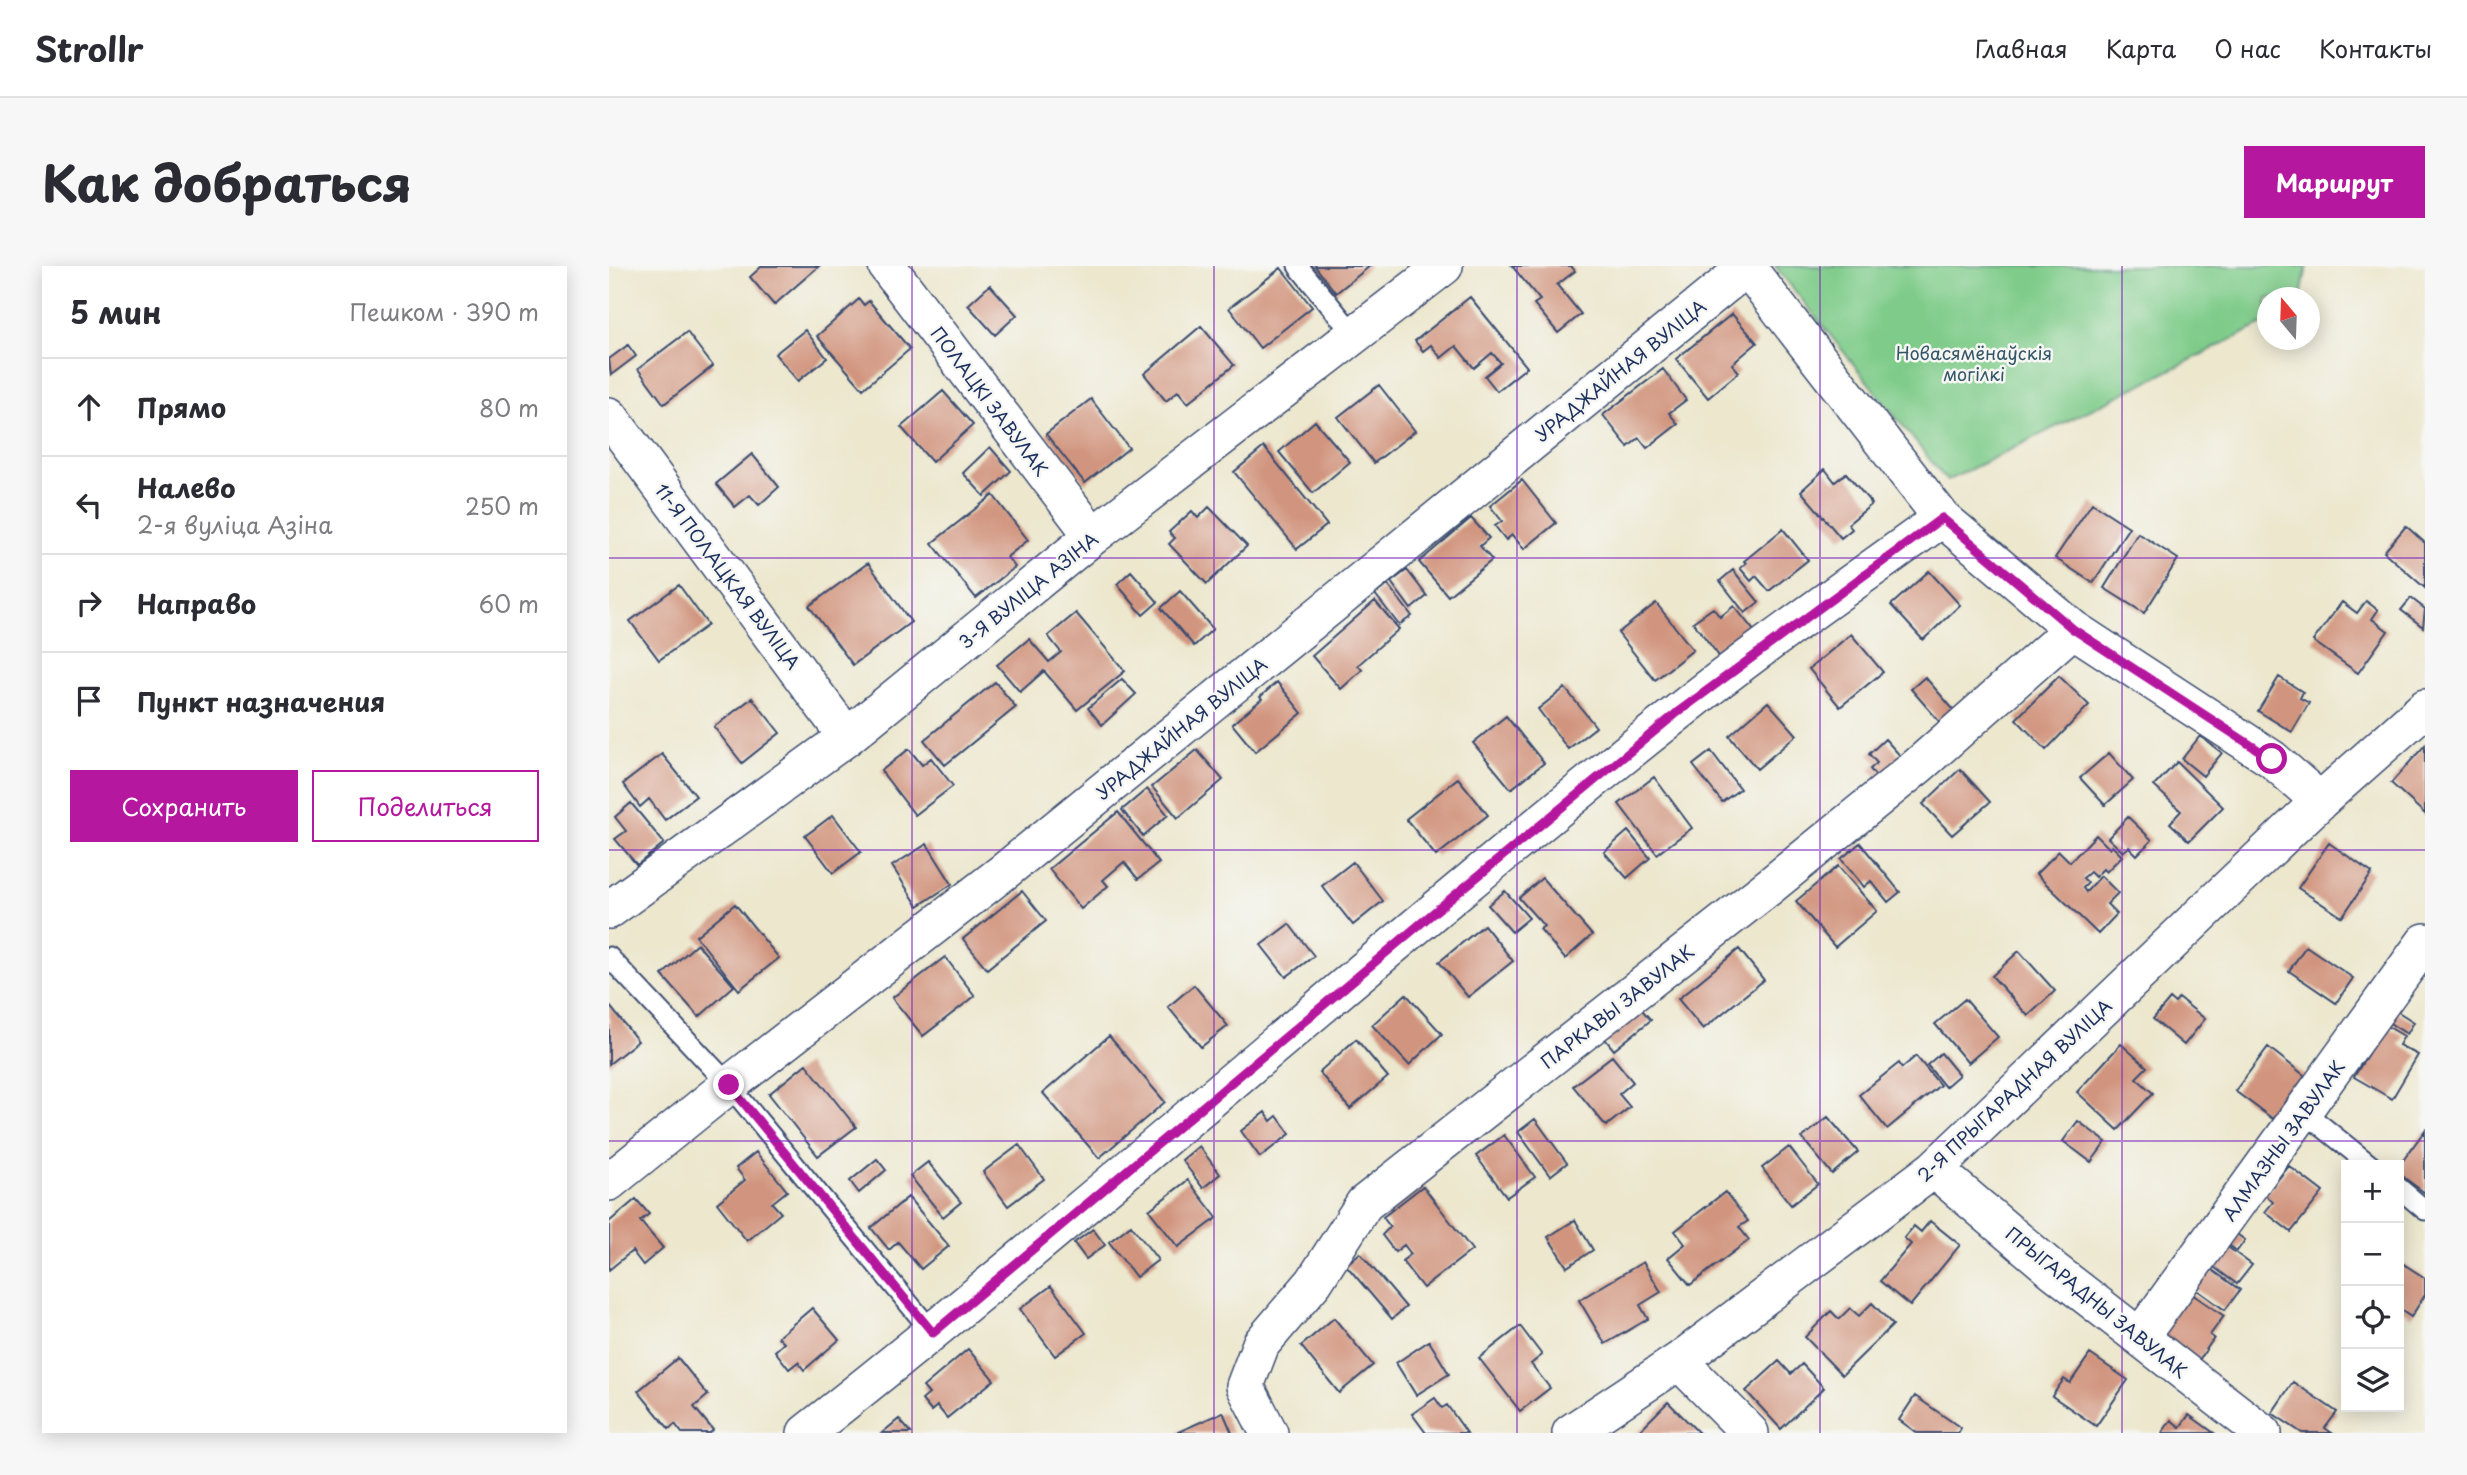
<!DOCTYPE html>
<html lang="ru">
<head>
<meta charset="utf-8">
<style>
  body { margin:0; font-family:"Playpen Sans",sans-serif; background:#f7f7f7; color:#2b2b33 }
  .controls { position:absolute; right:21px; bottom:21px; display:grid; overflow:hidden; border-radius:0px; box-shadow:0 4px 18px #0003 }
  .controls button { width:63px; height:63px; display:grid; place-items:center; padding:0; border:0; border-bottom:2px solid #e1e1e2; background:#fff; color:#2b2b33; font:35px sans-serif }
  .compass { position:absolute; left:1648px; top:21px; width:63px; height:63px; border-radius:50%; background:#fff; box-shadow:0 4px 18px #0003; rotate:341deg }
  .stop { position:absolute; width:21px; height:21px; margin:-16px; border:5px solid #b5179e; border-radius:50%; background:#fff }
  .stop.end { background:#b5179e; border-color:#fff; box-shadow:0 2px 7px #0008 }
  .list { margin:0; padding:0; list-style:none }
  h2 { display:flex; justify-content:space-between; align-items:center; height:91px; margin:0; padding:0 28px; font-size:30px }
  h2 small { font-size:23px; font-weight:400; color:#7c7c81 }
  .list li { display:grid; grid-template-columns:46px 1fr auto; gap:21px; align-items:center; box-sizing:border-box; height:98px; padding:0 28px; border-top:2px solid #e1e1e2 }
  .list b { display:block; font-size:26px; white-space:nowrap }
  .list p { margin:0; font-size:23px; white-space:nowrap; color:#7c7c81 }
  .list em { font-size:23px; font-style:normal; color:#7c7c81 }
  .actions { display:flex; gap:14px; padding:21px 28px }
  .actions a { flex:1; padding:16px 0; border:2px solid #b5179e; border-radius:0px; text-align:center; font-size:24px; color:#b5179e }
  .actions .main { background:#b5179e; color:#fff }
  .icon { flex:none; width:38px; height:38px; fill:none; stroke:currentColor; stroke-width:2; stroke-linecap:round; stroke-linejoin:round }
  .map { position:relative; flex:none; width:1816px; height:1167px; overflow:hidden; border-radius:0px }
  header { display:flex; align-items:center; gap:42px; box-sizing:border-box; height:98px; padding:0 35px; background:#fff; border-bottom:2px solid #e1e1e2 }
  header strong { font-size:33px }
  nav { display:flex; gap:38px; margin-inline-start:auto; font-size:24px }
  .intro { display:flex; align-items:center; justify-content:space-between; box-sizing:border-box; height:168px; padding:0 42px }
  h1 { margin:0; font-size:49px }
  .button { padding:18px 32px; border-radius:0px; background:#b5179e; color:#fff; font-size:24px; font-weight:700 }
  main { display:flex; gap:42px; padding:0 42px }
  aside { flex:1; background:#fff; border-radius:0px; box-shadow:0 4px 18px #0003 }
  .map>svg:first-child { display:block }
  .green { fill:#7fcc8a; stroke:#4d7e74; stroke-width:2 }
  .building { fill:#d1957f }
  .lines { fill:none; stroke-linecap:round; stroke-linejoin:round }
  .service-casing { stroke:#3a4b6f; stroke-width:23 }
  .minor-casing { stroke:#3a4b6f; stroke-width:40 }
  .service { stroke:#fff; stroke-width:19 }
  .minor { stroke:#fff; stroke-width:37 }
  .route { stroke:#b5179e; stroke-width:9 }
  .grid { fill:none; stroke:#7b2cbf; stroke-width:2; stroke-opacity:0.55 }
  .labels { text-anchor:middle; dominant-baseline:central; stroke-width:5; stroke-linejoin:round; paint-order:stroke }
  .park-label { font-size:18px; fill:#345669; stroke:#f6f6f2 }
  .street-label { font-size:18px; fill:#1b2f5e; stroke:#f6f6f2 }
</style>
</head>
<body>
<header>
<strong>Strollr</strong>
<nav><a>Главная</a><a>Карта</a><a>О нас</a><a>Контакты</a></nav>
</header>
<div class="intro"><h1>Как добраться</h1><a class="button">Маршрут</a></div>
<main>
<aside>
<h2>5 мин<small>Пешком · 390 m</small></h2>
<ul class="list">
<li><svg class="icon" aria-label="ahead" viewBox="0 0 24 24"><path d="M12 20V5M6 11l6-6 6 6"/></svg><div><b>Прямо</b></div><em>80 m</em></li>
<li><svg class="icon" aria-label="left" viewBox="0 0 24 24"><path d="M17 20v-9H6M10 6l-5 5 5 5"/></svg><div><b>Налево</b><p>2-я вуліца Азіна</p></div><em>250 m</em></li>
<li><svg class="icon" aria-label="right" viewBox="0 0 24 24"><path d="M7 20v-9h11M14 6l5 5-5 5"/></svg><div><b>Направо</b></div><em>60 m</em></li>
<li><svg class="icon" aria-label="arrive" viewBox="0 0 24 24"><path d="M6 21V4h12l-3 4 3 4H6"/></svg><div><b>Пункт назначения</b></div></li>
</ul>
<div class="actions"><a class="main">Сохранить</a><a>Поделиться</a></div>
</aside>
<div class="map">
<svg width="1816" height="1167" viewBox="0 0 1816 1167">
  <rect width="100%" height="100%" fill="#f6f6f2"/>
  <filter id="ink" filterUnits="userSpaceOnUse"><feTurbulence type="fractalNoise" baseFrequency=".0143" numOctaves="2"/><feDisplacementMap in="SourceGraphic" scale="14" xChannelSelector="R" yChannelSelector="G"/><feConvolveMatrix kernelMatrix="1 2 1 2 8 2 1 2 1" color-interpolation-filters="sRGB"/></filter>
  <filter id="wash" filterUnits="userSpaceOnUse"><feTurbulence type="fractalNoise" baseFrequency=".00686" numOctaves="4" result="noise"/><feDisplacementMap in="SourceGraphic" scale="28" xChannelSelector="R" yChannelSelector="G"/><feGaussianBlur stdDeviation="1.57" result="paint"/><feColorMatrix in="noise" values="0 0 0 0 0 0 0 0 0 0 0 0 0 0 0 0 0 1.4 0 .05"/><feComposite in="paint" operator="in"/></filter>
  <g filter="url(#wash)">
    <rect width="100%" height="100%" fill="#ece7cd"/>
    <path class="green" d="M1166,0H1698L1692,31L1658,32V56L1338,215Z"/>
    <g id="blocks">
      <path class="building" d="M153,0H210L165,39L141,11Z
        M706,0H761L727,27Z
        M903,0H962L966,5L948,19L972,48L949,67L925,38L931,34Z
        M672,2L703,41L651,82L620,42Z
        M381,19L408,49L386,69L359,39Z
        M861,31L918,101L888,125L876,110L892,97L883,87L865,102L847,80L832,92L822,79L814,85L806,75Z
        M250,33L255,39L260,35L301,83L254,123L208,70Z
        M1123,48L1148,77L1123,98L1130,106L1099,132L1067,93Z
        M592,60L625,99L579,137L569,125L557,135L535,108Z
        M196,64L218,92L189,115L166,88Z
        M78,66L104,100L55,138L29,103Z
        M19,79L27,90L2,109L0,93Z
        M1054,103L1077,134L1060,147L1069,158L1038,182L1030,172L1019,181L994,149Z
        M770,119L806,165L765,197L729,151Z
        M334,125L364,159L323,196L292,161Z
        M482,133L520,182L476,217L437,168Z
        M706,155L741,196L704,227L670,186Z
        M381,181L402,205L375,230L354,207Z
        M655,181L718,259L688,283L625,206Z
        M143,188L170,221L150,239L141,229L126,241L107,218Z
        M1216,203L1226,216L1237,207L1263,238L1239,258L1243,263L1232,272L1192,225Z
        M913,214L947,257L915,283L903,269L897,274L886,260L893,255L881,240Z
        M384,229L419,274L398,291L406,301L367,332L323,277Z
        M1483,237L1520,261L1484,317L1446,292Z
        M600,241L638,280L598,318L560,278L566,272L560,266L583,245L589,252Z
        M862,252L880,272L871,280L883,294L839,330L810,296Z
        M1797,260L1816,277V322L1775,286Z
        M1174,263L1199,294L1160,325L1147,310L1142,315L1131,302L1137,297L1135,295Z
        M1529,267L1569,293L1535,347L1495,322Z
        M259,297L302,356L244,399L200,340Z
        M798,304L818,330L802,343L782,316Z
        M1124,304L1150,336L1136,347L1111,315Z
        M522,305L549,336L534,349L508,318Z
        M1320,305L1351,339L1314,374L1282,339Z
        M70,319L99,359L50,394L21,355Z
        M779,319L803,350L790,359L766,328Z
        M571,325L604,363L585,380L552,342Z
        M1802,332L1816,343L1814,361L1792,344Z
        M766,335L790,363L749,399L753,404L732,423L703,390Z
        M1757,335L1769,344L1763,353L1779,365L1749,407L1704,375L1733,336L1748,347Z
        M1047,337L1084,384L1046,414L1009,367Z
        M1125,340L1145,365L1113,394L1084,356L1104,342L1111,351Z
        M467,347L516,405L468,444L435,405L411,426L388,399L420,373L440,396L452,386L439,370Z
        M1242,368L1274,406L1231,441L1200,403Z
        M1450,410L1480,439L1437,484L1407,453Z
        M1316,411L1350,450L1336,462L1302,423Z
        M1670,411L1694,426L1691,432L1700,437L1683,466L1649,445Z
        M513,413L527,428L493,459L479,442Z
        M386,416L407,441L336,499L315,474Z
        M668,416L693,447L646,486L623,458L653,433L651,431Z
        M956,422L987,461L959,483L929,443Z
        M143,432L171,467L133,497L105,461Z
        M1159,436L1188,469L1148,503L1120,470Z
        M897,450L935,497L902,523L864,477Z
        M1591,470L1613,487L1594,510L1573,493Z
        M1276,473L1295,494L1271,515L1261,503L1268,497L1260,488Z
        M1816,479V548L1782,517Z
        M300,483L313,499L322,492L344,520L306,549L272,505Z
        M588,484L614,514L569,552L543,521Z
        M1102,485L1131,523L1113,536L1084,499Z
        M1500,487L1524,514L1496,539L1471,512Z
        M53,488L87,530L56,554L40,533L31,541L14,518Z
        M1568,496L1614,541L1580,575L1561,557L1572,545L1545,520Z
        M1351,503L1381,536L1343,569L1314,538Z
        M1045,511L1083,562L1048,588L1010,538Z
        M849,512L879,549L827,590L797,553Z
        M538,523L559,549L534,570L513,544Z
        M22,537L55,577L28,599L6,573L17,565L6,551Z
        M509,546L550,597L529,613L515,596L494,614L499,620L472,643L440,603Z
        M224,549L252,586L224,607L196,570Z
        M1519,551L1543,574L1528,589L1520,581L1514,586L1499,572Z
        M1019,565L1041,592L1018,612L995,586Z
        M1487,569L1501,583L1503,580L1513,590L1497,606L1494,603L1486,611L1481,606L1474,612L1479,617L1474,622L1477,626L1492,610L1509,627L1498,638L1508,648L1489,668L1427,608L1450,585L1461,596Z
        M1251,577L1291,626L1279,636L1262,615L1255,621L1232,593Z
        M1720,577L1763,607L1733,651L1689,622Z
        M318,578L343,618L309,640L283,600Z
        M744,596L774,635L744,659L713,620Z
        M1229,600L1268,645L1226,681L1187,635Z
        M933,612L983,669L956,693L931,663L935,660L910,632Z
        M413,625L437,655L378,703L354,673Z
        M896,625L920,652L903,666L879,639Z
        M126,638L170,692L130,724L87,670Z
        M680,658L705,690L677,711L652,679Z
        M875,659L904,695L859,731L830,696Z
        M88,678L125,720L90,751L53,709Z
        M1697,680L1744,712L1727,737L1680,705Z
        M1130,683L1155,714L1094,763L1069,733Z
        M1410,685L1446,725L1419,750L1383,710Z
        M336,691L366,730L314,770L283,732Z
        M585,719L619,760L592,781L559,741Z
        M797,728L833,768L800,799L763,759Z
        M1570,732L1596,753L1575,779L1544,753L1561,733L1566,737Z
        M1356,733L1389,771L1359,797L1326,758Z
        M0,739L29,775L0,798Z
        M1783,742L1805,756L1798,768L1776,754Z
        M1032,743L1042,754L1005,784L996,773Z
        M1776,759L1795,770L1790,779L1809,789L1783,833L1745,811Z
        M500,770L556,836L490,892L434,827Z
        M747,773L779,811L741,843L710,806Z
        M1512,778L1538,801L1527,812L1544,827L1509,864L1468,826Z
        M1659,781L1696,810L1664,853L1626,825Z
        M1332,787L1350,809L1336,821L1318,799Z
        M1003,790L1024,816L1010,828L1021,841L997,860L964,820Z
        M1307,790L1331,819L1278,863L1250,829L1290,797L1293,802Z
        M197,798L247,861L209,890L160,828Z
        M656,846L662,855L668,850L681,868L651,891L632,865Z
        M1219,851L1249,886L1223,908L1193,872Z
        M926,853L958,897L941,910L909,866Z
        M1469,855L1497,876L1482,896L1454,875Z
        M1816,864V927L1790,908V900Z
        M895,869L926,911L898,931L867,890Z
        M410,879L435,913L399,940L374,906Z
        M590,880L611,908L594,922L573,894Z
        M1180,881L1209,918L1182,939L1153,902Z
        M147,886L178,925L163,937L172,947L138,975L108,937L136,914L127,902Z
        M268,893L277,904L250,927L241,915Z
        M319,896L352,936L334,951L301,910Z
        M1680,900L1714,926L1682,966L1656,946L1664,936L1656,929Z
        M579,914L608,952L569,981L540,944Z
        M814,920L863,984L814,1022L793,995L802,988L795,979L786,986L773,969L781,961L774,951Z
        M1116,926L1139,955L1130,961L1140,974L1081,1019L1059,992L1076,978L1066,965Z
        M299,931L340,980L312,1003L289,976L280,984L262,962Z
        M27,933L40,948L31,955L54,982L34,999L23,985L0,1004V956Z
        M966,954L984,984L958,1001L939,971Z
        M1321,955L1351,979L1301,1040L1271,1015L1302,978L1295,972L1305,960L1312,966Z
        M1614,958L1636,974L1628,985L1606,969Z
        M522,959L549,994L527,1011L500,976Z
        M484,963L496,979L477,993L465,977Z
        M1616,979L1643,999L1628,1018L1602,999Z
        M751,987L797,1041L783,1053L737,999Z
        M1790,995L1816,1012V1029L1802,1051L1790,1043Z
        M1034,996L1052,1026L1031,1039L1039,1053L996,1078L970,1034Z
        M1599,1001L1631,1024L1616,1044L1584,1021Z
        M442,1020L477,1067L446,1090L411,1043Z
        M1580,1026L1615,1050L1601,1069L1605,1072L1588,1097L1549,1069Z
        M1263,1037L1284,1059L1233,1109L1196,1071L1222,1045L1230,1053L1241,1042L1250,1050Z
        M203,1042L230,1074L195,1104L189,1096L180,1103L166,1085L175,1077L169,1071Z
        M725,1052L764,1099L730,1127L692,1080Z
        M911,1060L933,1089L922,1098L941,1122L911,1145L870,1092Z
        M820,1075L840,1108L807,1129L787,1097Z
        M359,1083L385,1114L338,1152L328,1140L322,1145L313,1134L320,1128L314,1121Z
        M1481,1088L1519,1114L1487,1160L1443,1130L1455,1113L1461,1117Z
        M69,1092L99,1129L85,1141L104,1164L101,1167H73L66,1158L60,1163L29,1125Z
        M1170,1095L1182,1108L1193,1098L1215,1122L1172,1163L1137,1125Z
        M1684,1116L1728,1146L1716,1162L1723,1167H1693L1663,1147Z
        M1306,1130L1352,1162L1349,1167H1308L1290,1154Z
        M826,1132L833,1142L838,1139L858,1167H817L803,1148Z
        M1059,1136L1090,1167H1028Z
        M614,1146L623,1167H567Z
        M1580,1149L1605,1167H1553L1562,1154L1571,1161Z
        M290,1153L302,1167H273Z"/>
    </g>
  </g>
  <g filter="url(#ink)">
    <use href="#blocks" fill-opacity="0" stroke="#3a4b6f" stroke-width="2"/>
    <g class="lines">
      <defs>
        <path id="service" d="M689,0L746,70
          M0,691L120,819L324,1067
          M1694,845L1761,899
          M1790,922L1816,944"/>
        <path id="minor" d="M278,0L484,270
          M1137,0L1333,252L1464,363L1663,493L1711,535
          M0,150L238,471
          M0,644L238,471L484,270L835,0
          M1325,903L1444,1004L1654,1167
          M0,916L120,819L397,604L1138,1
          M1531,1071L1816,676
          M1070,1095L1141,1167
          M197,1167C493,934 772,681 1067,448C1153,379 1244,317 1333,252
          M660,1167L636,1120L652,1078L705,1016L755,938L1161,620L1310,499L1464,363
          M962,1167L1070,1095L1325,903L1711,535L1816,442"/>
      </defs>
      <use href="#service" class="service-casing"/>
      <use href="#minor" class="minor-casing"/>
      <use href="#service" class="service"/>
      <use href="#minor" class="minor"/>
    </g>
  </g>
  <g class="lines" filter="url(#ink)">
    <path class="route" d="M120,819L324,1067L829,643L1069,446L1333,252L1464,363L1663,493"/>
  </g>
  <path class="grid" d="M303,0V1167M605,0V1167M908,0V1167M1211,0V1167M1513,0V1167M0,292H1816M0,584H1816M0,875H1816"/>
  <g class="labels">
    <g class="park-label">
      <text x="1365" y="86">Новасямёнаўскія<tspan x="1365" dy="21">могілкі</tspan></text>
    </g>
    <g class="street-label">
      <text transform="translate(1011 104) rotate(-39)">УРАДЖАЙНАЯ ВУЛІЦА</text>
      <text transform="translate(381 135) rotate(53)">ПОЛАЦКІ ЗАВУЛАК</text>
      <text transform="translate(119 310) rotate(53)">11-Я ПОЛАЦКАЯ ВУЛІЦА</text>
      <text transform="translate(419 324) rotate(-39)">3-Я ВУЛІЦА АЗІНА</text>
      <text transform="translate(572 462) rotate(-39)">УРАДЖАЙНАЯ ВУЛІЦА</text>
      <text transform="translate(1008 740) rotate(-38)">ПАРКАВЫ ЗАВУЛАК</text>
      <text transform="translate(1405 824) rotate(-43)">2-Я ПРЫГАРАДНАЯ ВУЛІЦА</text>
      <text transform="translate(1674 874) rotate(-54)">АЛМАЗНЫ ЗАВУЛАК</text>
      <text transform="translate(1488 1036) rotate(39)">ПРЫГАРАДНЫ ЗАВУЛАК</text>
    </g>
  </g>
</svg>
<div class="controls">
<button>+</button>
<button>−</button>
<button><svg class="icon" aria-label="locate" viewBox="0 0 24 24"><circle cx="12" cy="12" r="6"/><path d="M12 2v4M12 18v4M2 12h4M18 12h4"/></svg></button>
<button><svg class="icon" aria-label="layers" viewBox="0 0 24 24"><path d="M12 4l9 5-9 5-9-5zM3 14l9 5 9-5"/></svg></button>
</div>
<svg class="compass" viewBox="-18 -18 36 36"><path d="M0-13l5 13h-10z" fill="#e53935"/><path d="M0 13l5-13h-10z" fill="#7c7c81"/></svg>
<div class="stop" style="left:1663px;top:493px"></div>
<div class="stop end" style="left:120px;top:819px"></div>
</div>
</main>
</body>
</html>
